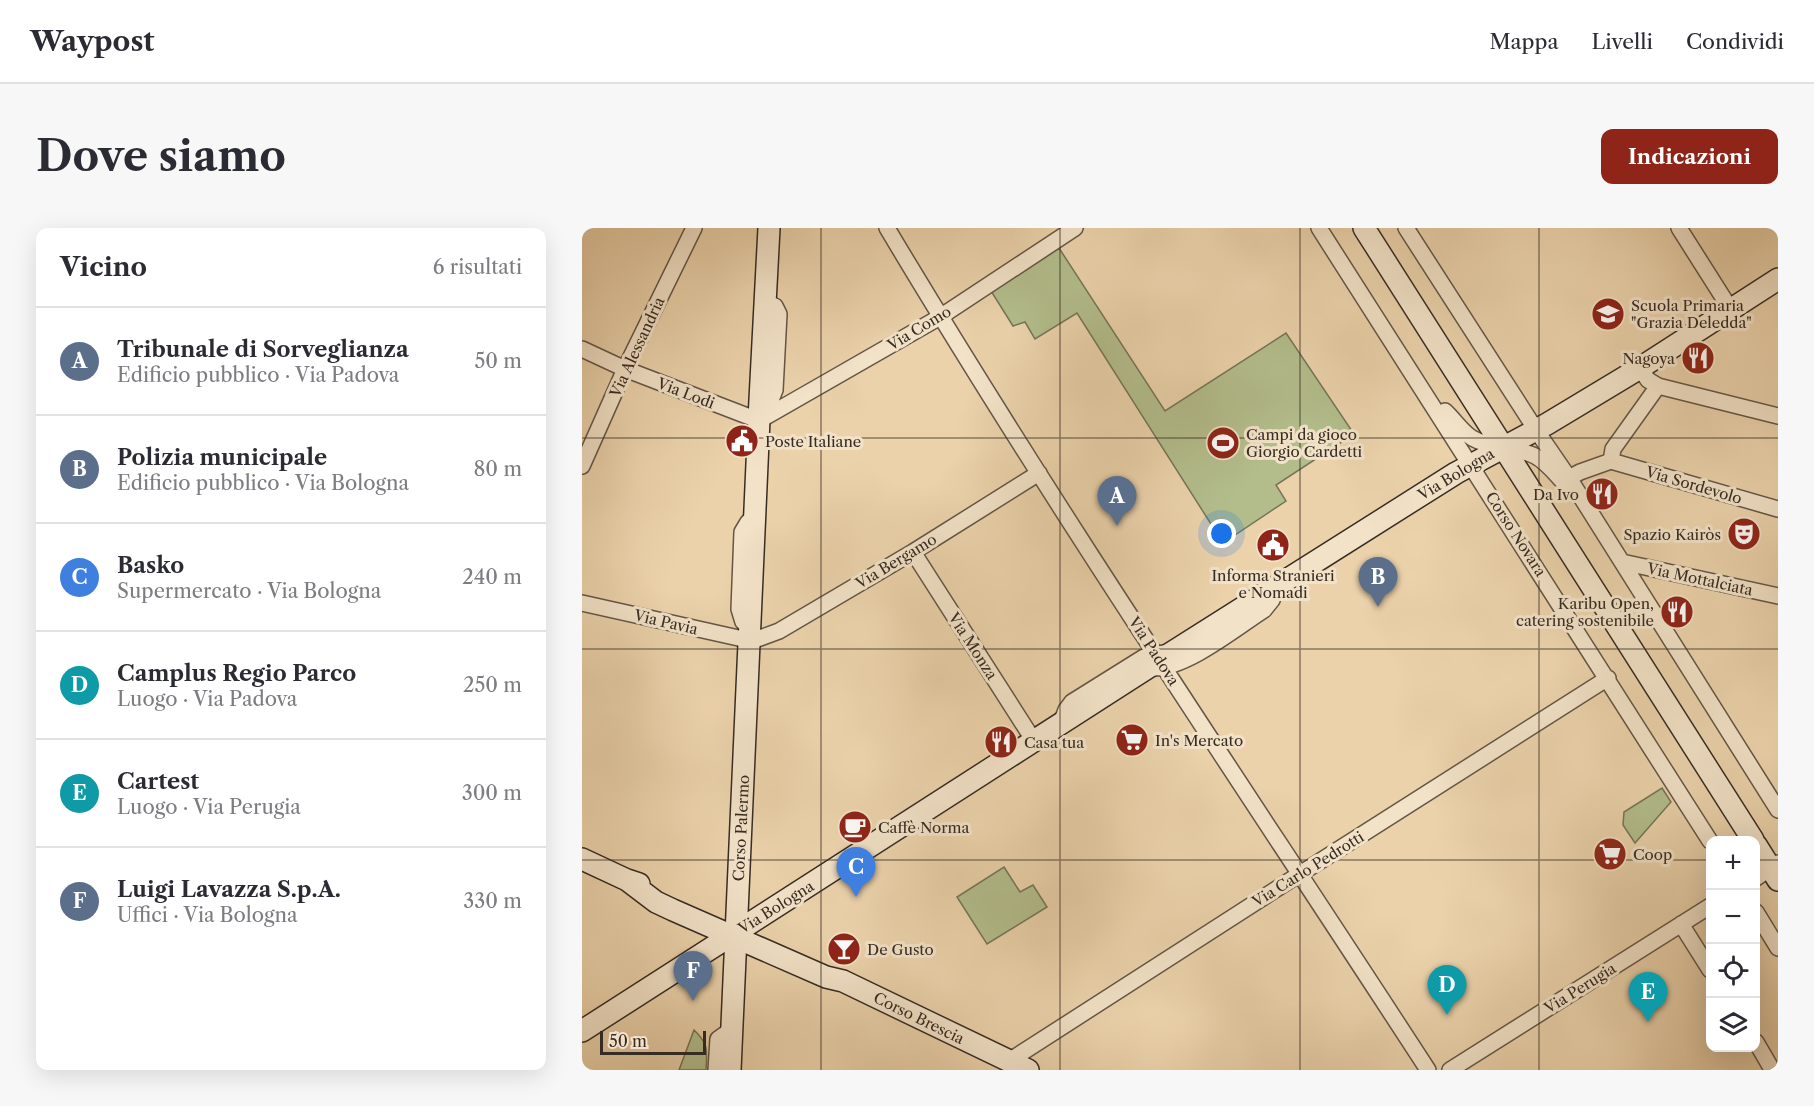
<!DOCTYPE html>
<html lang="it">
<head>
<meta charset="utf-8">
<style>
  body { margin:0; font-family:"Libre Caslon Text",serif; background:#f7f7f7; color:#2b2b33 }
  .controls { position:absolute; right:18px; bottom:18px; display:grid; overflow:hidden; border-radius:12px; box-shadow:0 6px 24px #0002 }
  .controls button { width:54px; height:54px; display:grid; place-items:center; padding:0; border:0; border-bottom:2px solid #e1e1e2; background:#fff; color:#2b2b33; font:30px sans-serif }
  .scale { position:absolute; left:18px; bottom:15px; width:106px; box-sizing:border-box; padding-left:6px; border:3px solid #372c24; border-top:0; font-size:16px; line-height:21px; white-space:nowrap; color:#372c24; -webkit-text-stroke:4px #f2e2c8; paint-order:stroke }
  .you { position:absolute; left:640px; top:306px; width:21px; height:21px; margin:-15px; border:4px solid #fff; border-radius:50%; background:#1a73e8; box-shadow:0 0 0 9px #1a73e833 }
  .badge { display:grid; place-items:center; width:39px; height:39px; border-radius:50%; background:#8f2418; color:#fff; font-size:20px; font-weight:700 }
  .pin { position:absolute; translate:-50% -50px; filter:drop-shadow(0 2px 3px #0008) }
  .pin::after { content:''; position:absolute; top:32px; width:21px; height:18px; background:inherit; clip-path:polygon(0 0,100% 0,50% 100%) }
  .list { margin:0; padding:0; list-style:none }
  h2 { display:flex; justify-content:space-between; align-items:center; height:78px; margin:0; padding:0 24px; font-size:26px }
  h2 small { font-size:20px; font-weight:400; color:#7c7c81 }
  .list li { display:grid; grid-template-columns:39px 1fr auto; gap:18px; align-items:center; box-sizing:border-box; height:108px; padding:0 24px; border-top:2px solid #e1e1e2 }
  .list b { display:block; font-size:22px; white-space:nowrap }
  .list p { margin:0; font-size:20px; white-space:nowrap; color:#7c7c81 }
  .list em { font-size:20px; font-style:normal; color:#7c7c81 }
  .icon { flex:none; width:33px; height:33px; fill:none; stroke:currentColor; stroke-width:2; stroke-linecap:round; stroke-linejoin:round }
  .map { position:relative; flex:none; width:1196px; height:842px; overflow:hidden; border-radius:12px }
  header { display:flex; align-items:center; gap:36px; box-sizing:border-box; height:84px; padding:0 30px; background:#fff; border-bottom:2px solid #e1e1e2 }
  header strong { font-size:28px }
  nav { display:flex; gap:33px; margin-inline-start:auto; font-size:21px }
  .intro { display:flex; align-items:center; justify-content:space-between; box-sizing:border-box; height:144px; padding:0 36px }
  h1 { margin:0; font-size:42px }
  .button { padding:15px 27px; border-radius:12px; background:#8f2418; color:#fff; font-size:21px; font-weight:700 }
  main { display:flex; gap:36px; padding:0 36px }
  aside { flex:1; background:#fff; border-radius:12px; box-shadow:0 6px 24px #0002 }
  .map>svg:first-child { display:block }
  .green { fill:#b3bd8c; stroke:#757458; stroke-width:1.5 }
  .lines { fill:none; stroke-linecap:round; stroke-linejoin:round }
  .street-casing { stroke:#645646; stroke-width:18 }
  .secondary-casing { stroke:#372c24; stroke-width:24 }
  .street { stroke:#f2e2c8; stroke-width:15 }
  .secondary { stroke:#f2e2c8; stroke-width:21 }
  .grid { fill:none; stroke:#372c24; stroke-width:1.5; stroke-opacity:0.55 }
  .labels { text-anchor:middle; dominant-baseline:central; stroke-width:6; stroke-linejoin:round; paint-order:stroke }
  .poi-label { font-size:15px; fill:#372c24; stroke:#f2e2c8; text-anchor:start }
  .street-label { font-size:15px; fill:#372c24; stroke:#f2e2c8 }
</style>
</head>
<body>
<header>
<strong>Waypost</strong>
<nav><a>Mappa</a><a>Livelli</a><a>Condividi</a></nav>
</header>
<div class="intro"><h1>Dove siamo</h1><a class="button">Indicazioni</a></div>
<main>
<aside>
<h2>Vicino<small>6 risultati</small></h2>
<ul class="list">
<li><span class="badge" style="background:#5c6f8a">A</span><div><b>Tribunale di Sorveglianza</b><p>Edificio pubblico · Via Padova</p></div><em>50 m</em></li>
<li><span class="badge" style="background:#5c6f8a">B</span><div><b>Polizia municipale</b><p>Edificio pubblico · Via Bologna</p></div><em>80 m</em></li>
<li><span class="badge" style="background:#3f7fe0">C</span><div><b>Basko</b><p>Supermercato · Via Bologna</p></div><em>240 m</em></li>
<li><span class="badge" style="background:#0f9aa8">D</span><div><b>Camplus Regio Parco</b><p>Luogo · Via Padova</p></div><em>250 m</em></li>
<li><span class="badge" style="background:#0f9aa8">E</span><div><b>Cartest</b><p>Luogo · Via Perugia</p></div><em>300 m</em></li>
<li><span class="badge" style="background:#5c6f8a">F</span><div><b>Luigi Lavazza S.p.A.</b><p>Uffici · Via Bologna</p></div><em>330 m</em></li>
</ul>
</aside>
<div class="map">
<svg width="1196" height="842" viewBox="0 0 1196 842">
  <rect width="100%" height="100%" fill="#ebd2ab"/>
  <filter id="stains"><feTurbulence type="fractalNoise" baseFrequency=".00333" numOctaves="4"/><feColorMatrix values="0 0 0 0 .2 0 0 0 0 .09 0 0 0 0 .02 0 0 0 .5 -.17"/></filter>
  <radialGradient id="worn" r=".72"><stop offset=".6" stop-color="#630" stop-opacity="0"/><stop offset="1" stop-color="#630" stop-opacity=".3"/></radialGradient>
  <path class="green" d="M477,20L583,183L704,105L772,206L694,257L704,273L641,315L495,85L453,111L443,94L431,98L409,63Z
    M1080,560L1089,574L1053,615L1041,597L1042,584Z
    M422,639L438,664L451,657L465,679L405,716L375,669Z
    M112,802C127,816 125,823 124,842H97Z"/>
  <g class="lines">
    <defs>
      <path id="street" d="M305,0C476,286 664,562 846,842
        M737,0L1128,613
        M824,0L954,202L987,250L1196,582
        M1097,0L1149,82
        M0,121L43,141L173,191H180L358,89L493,0
        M1058,140L1066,152L1076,158L1196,188
        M178,177L189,172L193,162L197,86L193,78L183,75
        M863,183C872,191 879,203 890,210C909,221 933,218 953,228C965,234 975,248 984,257
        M1029,233L1196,281
        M1029,233L1031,221L1076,158
        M0,238L43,141L112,0
        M987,250L998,244L1029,233
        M331,324L452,513
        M1040,334L1196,368
        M0,375L170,413L197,403L331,324L457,245
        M168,399L161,394L157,381L160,304L166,294L172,293
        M572,440C605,440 654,400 682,382L690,372L694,359
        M479,495L484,482L490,474L562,429L581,425
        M1174,650L1196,635
        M1174,684L1196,720
        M1099,696L1128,742
        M1174,814L1188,838
        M427,833L710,651L1026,450
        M134,842L136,811L150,801
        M868,842L1128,678"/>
      <path id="secondary" d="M782,0L1171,612
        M1174,617L1196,652
        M0,631L45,652L57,656
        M45,652L74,674L91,682L244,749L261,753L446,842
        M0,803L581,430L874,245L965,196L1058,140L1196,51
        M148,842L177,191L187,0"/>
    </defs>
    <use href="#street" class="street-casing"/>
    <use href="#secondary" class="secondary-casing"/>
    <use href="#street" class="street"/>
    <use href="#secondary" class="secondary"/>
  </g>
  <path class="grid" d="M239,0V842M478,0V842M718,0V842M957,0V842M0,210H1196M0,421H1196M0,632H1128M1174,632H1196"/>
  <defs>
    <symbol id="school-disc" viewBox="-11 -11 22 22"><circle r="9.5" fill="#8f2418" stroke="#f2e2c8"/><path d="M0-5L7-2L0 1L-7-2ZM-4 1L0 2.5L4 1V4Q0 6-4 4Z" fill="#fff"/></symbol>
    <symbol id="restaurant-disc" viewBox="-11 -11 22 22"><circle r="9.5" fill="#8f2418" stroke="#f2e2c8"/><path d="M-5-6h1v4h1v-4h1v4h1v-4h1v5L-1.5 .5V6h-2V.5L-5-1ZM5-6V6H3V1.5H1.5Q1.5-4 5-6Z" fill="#fff"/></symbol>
    <symbol id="civic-disc" viewBox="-11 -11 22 22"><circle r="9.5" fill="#8f2418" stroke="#f2e2c8"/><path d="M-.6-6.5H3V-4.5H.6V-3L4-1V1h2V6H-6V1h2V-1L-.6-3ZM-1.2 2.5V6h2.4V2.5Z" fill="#fff"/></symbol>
    <symbol id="stadium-disc" viewBox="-11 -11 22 22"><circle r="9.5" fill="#8f2418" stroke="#f2e2c8"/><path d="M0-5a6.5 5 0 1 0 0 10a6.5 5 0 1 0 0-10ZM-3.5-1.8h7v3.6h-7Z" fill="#fff"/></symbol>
    <symbol id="theatre-disc" viewBox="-11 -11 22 22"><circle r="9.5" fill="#8f2418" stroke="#f2e2c8"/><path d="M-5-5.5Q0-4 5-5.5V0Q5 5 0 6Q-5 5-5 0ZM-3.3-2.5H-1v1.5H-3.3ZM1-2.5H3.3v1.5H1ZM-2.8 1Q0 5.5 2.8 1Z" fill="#fff"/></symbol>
    <symbol id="supermarket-disc" viewBox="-11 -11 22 22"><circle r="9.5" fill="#8f2418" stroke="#f2e2c8"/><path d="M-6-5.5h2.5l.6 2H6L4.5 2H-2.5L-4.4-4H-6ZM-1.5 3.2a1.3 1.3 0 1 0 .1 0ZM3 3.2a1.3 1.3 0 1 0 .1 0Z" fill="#fff"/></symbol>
    <symbol id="cafe-disc" viewBox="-11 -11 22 22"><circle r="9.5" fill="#8f2418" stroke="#f2e2c8"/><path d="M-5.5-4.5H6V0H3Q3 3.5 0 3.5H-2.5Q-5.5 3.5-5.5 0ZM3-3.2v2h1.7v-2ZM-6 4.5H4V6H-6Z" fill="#fff"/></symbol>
    <symbol id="bar-disc" viewBox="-11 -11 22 22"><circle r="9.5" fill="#8f2418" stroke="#f2e2c8"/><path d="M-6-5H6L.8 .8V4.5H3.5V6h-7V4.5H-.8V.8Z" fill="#fff"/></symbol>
  </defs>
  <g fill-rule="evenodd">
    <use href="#school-disc" x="1007" y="67" width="38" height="38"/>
    <use href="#restaurant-disc" x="1097" y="111" width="38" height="38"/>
    <use href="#civic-disc" x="141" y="194" width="38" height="38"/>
    <use href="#stadium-disc" x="622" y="196" width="38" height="38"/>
    <use href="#restaurant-disc" x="1001" y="247" width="38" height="38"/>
    <use href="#theatre-disc" x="1143" y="287" width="38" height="38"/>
    <use href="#civic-disc" x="672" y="298" width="38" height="38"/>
    <use href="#restaurant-disc" x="1076" y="365" width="38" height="38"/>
    <use href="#supermarket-disc" x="531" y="493" width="38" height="38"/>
    <use href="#restaurant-disc" x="400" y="495" width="38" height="38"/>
    <use href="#cafe-disc" x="254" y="580" width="38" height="38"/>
    <use href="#supermarket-disc" x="1009" y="607" width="38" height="38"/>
    <use href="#bar-disc" x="243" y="702" width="38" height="38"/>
  </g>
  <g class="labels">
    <g class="poi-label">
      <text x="1049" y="77">Scuola Primaria<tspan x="1049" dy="17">"Grazia Deledda"</tspan></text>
      <text x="1093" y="130" text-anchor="end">Nagoya</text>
      <text x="664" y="206">Campi da gioco<tspan x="664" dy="17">Giorgio Cardetti</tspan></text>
      <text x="183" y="213">Poste Italiane</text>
      <text x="997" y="266" text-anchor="end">Da Ivo</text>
      <text x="1139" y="306" text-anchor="end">Spazio Kairòs</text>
      <text x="691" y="347" text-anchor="middle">Informa Stranieri<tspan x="691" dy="17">e Nomadi</tspan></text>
      <text x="1072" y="375" text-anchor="end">Karibu Open,<tspan x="1072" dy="17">catering sostenibile</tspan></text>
      <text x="573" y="512">In's Mercato</text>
      <text x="442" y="514">Casa tua</text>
      <text x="296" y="599">Caffè Norma</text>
      <text x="1051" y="626">Coop</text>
      <text x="285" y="721">De Gusto</text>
    </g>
    <g class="street-label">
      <text transform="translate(337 100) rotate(-31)">Via Como</text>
      <text transform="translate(55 119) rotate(-65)">Via Alessandria</text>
      <text transform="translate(104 165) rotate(21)">Via Lodi</text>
      <text transform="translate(874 246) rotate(-31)">Via Bologna</text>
      <text transform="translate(1112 257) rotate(16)">Via Sordevolo</text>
      <text transform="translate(934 306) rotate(57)">Corso Novara</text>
      <text transform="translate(314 333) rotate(-31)">Via Bergamo</text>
      <text transform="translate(1118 351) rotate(12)">Via Mottalciata</text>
      <text transform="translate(84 394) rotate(13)">Via Pavia</text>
      <text transform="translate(391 418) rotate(57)">Via Monza</text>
      <text transform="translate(572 423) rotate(57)">Via Padova</text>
      <text transform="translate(159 600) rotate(-87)">Corso Palermo</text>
      <text transform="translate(726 641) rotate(-32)">Via Carlo Pedrotti</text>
      <text transform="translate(194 679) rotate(-32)">Via Bologna</text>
      <text transform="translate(998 760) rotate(-32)">Via Perugia</text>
      <text transform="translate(337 790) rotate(26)">Corso Brescia</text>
    </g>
  </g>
  <rect width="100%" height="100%" filter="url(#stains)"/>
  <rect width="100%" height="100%" fill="url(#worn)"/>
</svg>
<div class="controls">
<button>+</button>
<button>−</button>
<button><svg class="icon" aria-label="locate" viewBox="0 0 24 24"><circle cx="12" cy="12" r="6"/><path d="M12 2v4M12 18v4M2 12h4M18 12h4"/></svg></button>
<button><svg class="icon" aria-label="layers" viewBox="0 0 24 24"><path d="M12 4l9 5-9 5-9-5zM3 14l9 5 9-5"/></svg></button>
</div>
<div class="scale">50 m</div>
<div class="you"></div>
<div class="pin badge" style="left:535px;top:298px;background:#5c6f8a">A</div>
<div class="pin badge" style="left:796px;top:379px;background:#5c6f8a">B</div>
<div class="pin badge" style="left:274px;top:669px;background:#3f7fe0">C</div>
<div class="pin badge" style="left:865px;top:787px;background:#0f9aa8">D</div>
<div class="pin badge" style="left:1066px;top:794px;background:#0f9aa8">E</div>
<div class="pin badge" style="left:111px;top:773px;background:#5c6f8a">F</div>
</div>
</main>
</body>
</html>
